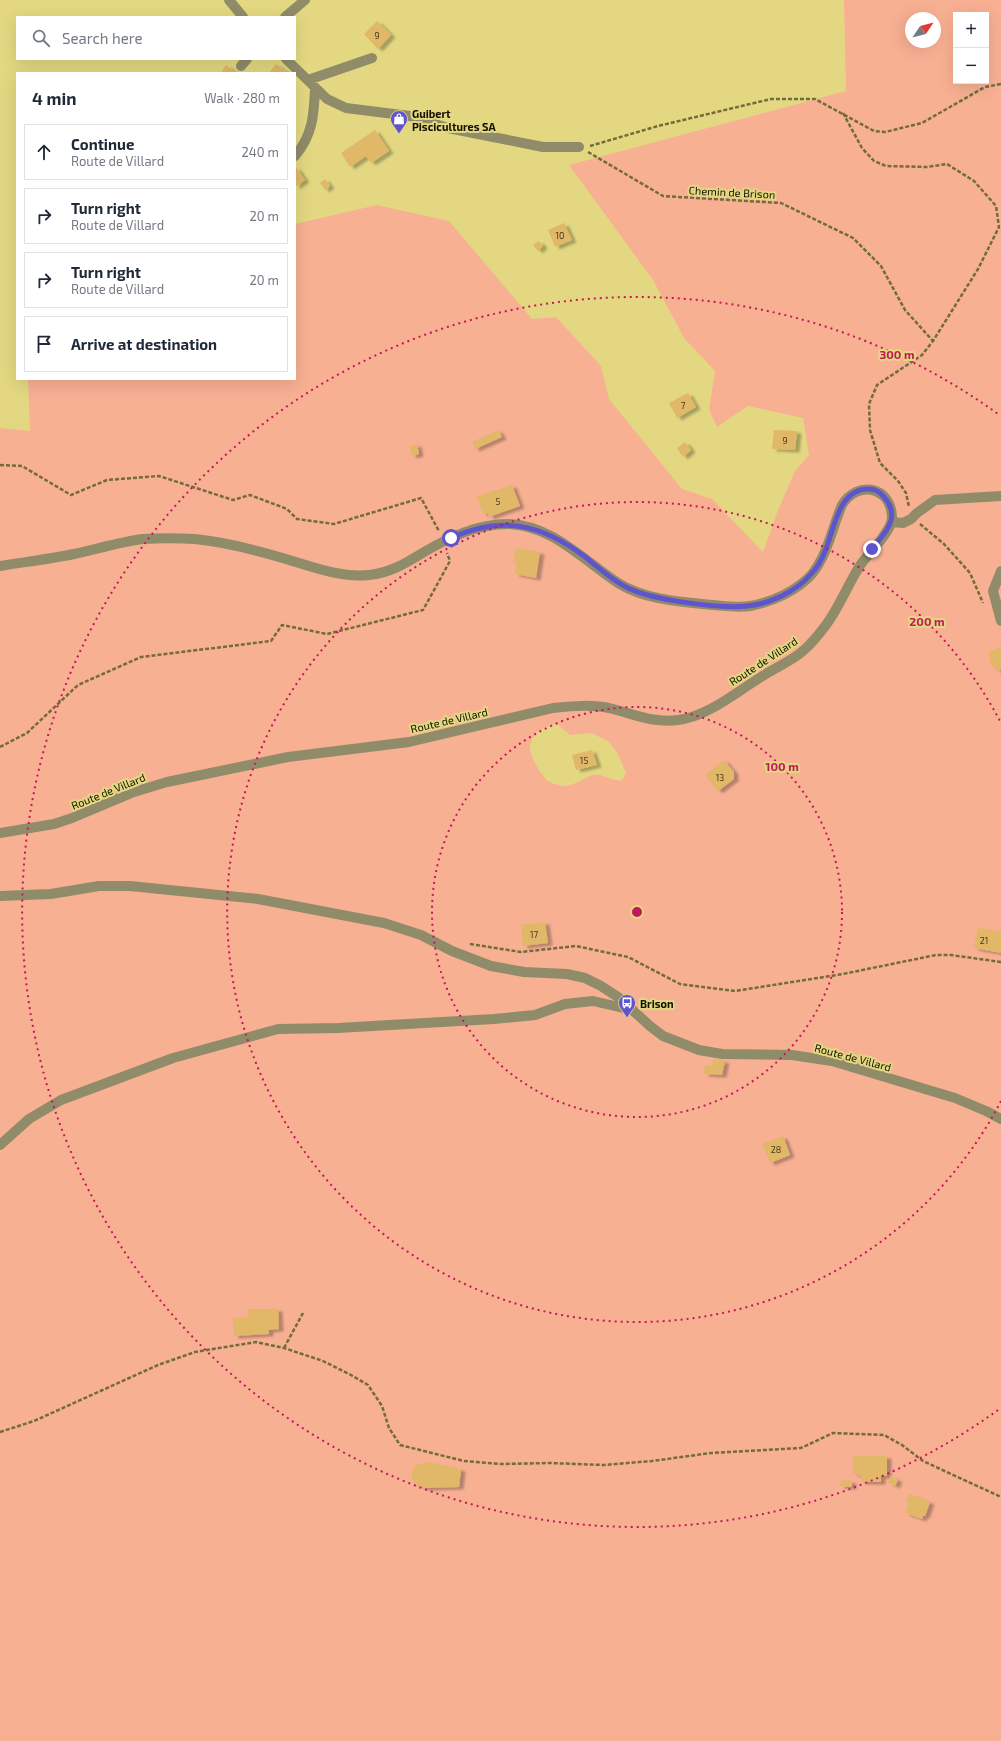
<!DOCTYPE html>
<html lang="en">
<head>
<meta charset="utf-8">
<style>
  body { margin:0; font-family:"Exo 2",sans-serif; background:#f6f6f7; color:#1f2937 }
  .controls { position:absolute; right:12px; top:12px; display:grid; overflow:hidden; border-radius:0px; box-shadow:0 4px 16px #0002 }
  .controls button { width:36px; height:36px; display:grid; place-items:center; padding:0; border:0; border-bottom:1px solid #e0e1e3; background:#fff; color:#1f2937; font:20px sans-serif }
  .compass { position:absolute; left:905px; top:12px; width:36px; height:36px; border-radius:50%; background:#fff; box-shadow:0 4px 16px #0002; rotate:55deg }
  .stop { position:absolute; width:12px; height:12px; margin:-9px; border:3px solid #5f54cd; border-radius:50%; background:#fff }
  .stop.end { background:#5f54cd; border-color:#fff; box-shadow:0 1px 4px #0008 }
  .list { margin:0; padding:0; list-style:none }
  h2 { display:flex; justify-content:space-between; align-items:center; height:52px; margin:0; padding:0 16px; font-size:17px }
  h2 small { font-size:13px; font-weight:400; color:#747a83 }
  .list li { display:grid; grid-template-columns:26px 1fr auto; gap:12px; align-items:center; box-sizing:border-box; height:56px; margin:0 8px 8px; padding:0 8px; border:1px solid #e0e1e3; border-radius:0px }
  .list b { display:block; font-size:15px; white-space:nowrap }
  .list p { margin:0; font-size:13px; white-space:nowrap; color:#747a83 }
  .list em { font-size:13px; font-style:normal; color:#747a83 }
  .icon { flex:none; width:22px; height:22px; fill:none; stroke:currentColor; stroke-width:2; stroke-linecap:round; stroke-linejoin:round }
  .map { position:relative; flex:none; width:1001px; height:1741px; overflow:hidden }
  .search { position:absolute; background:#fff; box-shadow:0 4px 16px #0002; left:16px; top:16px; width:280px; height:44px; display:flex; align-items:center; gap:10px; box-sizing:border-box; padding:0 14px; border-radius:0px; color:#747a83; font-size:15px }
  .panel { position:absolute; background:#fff; box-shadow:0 4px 16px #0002; left:16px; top:72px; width:280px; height:308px; border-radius:0px }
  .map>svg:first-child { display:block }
  .green { fill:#f8b093; fill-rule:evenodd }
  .building { fill:#e1b768; filter:url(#shadow) }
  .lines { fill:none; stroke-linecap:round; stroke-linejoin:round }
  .path { stroke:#726b3a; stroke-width:2.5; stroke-dasharray:4 2; stroke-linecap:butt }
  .minor { stroke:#908c6a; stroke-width:10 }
  .route { stroke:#5f54cd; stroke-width:5 }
  .ring { fill:none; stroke:#c2185b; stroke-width:2; stroke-dasharray:2 4 }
  .labels { text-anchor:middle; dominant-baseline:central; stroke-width:4; stroke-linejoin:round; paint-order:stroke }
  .number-label { font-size:9px; fill:#483a1a }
  .poi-label { font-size:11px; font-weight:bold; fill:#151100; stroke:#e3d881; text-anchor:start }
  .street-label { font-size:11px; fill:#151100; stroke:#e3d881 }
  .centre { fill:#c2185b; stroke:#e3d881; stroke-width:2 }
  .ring-label { font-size:12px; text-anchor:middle; font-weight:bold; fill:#c2185b; stroke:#e3d881; stroke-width:4; stroke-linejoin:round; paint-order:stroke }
</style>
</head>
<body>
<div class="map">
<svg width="1001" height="1741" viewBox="0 0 1001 1741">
  <defs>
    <filter id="shadow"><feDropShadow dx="4.5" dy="2.5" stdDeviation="1" flood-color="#0004"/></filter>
  </defs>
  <rect width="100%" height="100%" fill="#e3d881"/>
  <path class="green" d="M844,0H1001V1741H0V428L30,431L28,379H295V224L377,205L449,221L532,319L556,317L601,366L609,399L682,489L712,499L763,552L778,510L795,471L809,455L803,418L748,406L717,427L709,410L715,371L684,338L653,280L569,165L846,91ZM956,15H986V81H956ZM911,18H935V42H911ZM557,724L570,735L592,733L609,742L617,752L626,773L622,780C611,782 604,773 593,775C583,778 571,789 559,785C555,784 551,783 548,781C541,776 529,754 530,746C532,733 545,725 557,724Z"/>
  <path class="building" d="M377,21L391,35L378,49L364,34Z
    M276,64L288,73H269Z
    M226,65L236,73H221Z
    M375,130L389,151L371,163L366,156L350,167L341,153Z
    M295,166L305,180L295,187Z
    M325,179L330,186L325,190L320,183Z
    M564,223L572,240L555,247L548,230Z
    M539,241L543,246L538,251L533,245Z
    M688,393L696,407L677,418L669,403Z
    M498,430L502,437L475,449L472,442Z
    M774,430L797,431L795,450L772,449Z
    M685,442L691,450L683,457L677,448Z
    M417,444L419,454L412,456L409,446Z
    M512,485L520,506L489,517L488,513L483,514L477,496Z
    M516,548L540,552L536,578L515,574L517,563L513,562Z
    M1001,647V669L997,671L995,666L992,667L988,652Z
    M592,750L597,765L576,770L572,755Z
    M724,760L734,772V779L718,791L705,775Z
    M545,922L548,943L523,946L521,925Z
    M978,928L1001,932V953L974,948Z
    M713,1059L725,1061L722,1075L704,1074L705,1065L712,1066Z
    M783,1136L790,1155L770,1163L762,1144Z
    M247,1309H278L279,1329L269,1330V1334L234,1336L233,1318L249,1317Z
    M853,1456H887V1476H881V1482H861V1476H858V1474H853Z
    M428,1462L461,1469L459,1487L425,1488L414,1483L411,1475L415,1465Z
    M891,1476L898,1480L895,1486L888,1482Z
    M841,1480L852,1481V1487L840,1486Z
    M909,1494L930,1502L925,1516H923L922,1519L905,1513L909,1502L906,1501Z"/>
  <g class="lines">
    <path class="path" d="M843,113L862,148L874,161L886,166L927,167L947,164L974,181L996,206L999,227L978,269L933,341L922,355L877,385L869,404L870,430L880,463L898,481L906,493L909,507
      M590,146L658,126L771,99H815L874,131L885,132L922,123L985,87L1001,84
      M588,152L663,196L781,203L853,238L881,266L905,310L933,341
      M0,465L22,466L71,495L107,480L159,476L233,500L250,495L287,509L297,519L334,524L421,498L439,531
      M920,524L944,544L970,573L983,603
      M0,747L27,733L78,685L141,657L271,641L282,625L327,634L423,610L450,561L447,553
      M470,944L521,952L576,946L628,957L680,984L735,991L843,974L936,955H951L1001,962
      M284,1348L303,1313
      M0,1432L34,1421L158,1365L195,1352L256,1342L284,1348L323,1361L351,1375L368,1385L382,1406L389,1428L400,1445L464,1461L501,1464L549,1463L604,1465L652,1461L711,1453L801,1448L833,1433L884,1435L902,1445L923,1461L1001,1497"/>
    <path class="minor" d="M229,0L243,17
      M285,17L305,0
      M286,59L327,99L346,108L410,116L448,128L543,147H579
      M241,66L247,59
      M308,80L372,58
      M295,156C313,135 314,114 315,88
      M891,522L903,523L911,519L917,513L935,500L1001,496
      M0,566C25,562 50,559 74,554C97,549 120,542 143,539C160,538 178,538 195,539C226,542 256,550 286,559C313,567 341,578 369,575C390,573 406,563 424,552C450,537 477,524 508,524C552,525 583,560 618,583C645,600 682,602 713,605C725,606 738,608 750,606C772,602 797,591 812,574C828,554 832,528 842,505C857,480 891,486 892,517C893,530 869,553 861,564C848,584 840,606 826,625C820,633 812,643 804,650C793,660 779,666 766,674C740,689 708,717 678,720C653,723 636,715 613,709C593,704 573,706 553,708L409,742L288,757L167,782L134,792L72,818L54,824L0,833
      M1001,571L993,591L1001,621
      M0,896L51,894L99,886H130L258,899L384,923L421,935L452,951L491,966L524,972L567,974L585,978L601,986L618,997L650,1026L663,1036L699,1050L722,1054L792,1055L832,1061L955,1098L986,1111L1001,1119
      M0,1145L29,1119L61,1100L173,1058L278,1029L338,1028L494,1019L535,1015L565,1004L593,1001L632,1010"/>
  </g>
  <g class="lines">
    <path class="route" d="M451,538C501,515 541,524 584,556C598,567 611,580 628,588C652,600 720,609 747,606C769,604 796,592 811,574C817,568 822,559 825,551C834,531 838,488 869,489C875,489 880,492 884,497C902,517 885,533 872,549"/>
  </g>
  <g class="ring">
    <circle cx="637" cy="912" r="205"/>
    <path d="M1001 1101A410 410 0 1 1 1001 723"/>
    <path d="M998 1410A615 615 0 1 1 998 414"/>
  </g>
  <defs>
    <symbol id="shop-pin" viewBox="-11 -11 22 30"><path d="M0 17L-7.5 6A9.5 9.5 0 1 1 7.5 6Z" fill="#5f54cd" stroke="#e3d881"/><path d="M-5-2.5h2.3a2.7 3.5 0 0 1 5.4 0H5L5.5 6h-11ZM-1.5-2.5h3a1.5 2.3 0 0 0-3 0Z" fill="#fff"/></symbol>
    <symbol id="bus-pin" viewBox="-11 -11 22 30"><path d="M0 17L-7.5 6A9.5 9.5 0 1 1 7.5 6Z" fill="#5f54cd" stroke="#e3d881"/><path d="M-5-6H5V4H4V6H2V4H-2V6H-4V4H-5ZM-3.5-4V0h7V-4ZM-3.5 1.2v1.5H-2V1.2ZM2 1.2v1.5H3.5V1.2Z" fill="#fff"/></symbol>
  </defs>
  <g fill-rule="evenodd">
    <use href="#shop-pin" x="389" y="109" width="20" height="27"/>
    <use href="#bus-pin" x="617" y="993" width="20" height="27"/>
  </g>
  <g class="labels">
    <g class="number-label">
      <text x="377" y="35">9</text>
      <text x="560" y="235">10</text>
      <text x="683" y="405">7</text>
      <text x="785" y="440">9</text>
      <text x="498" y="501">5</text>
      <text x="584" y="760">15</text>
      <text x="720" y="777">13</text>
      <text x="534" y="934">17</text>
      <text x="984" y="940">21</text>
      <text x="776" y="1149">28</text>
    </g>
    <g class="poi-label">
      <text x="412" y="113">Guibert<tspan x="412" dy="13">Piscicultures SA</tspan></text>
      <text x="640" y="1003">Brison</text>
    </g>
    <g class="street-label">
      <text transform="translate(732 192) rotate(3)">Chemin de Brison</text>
      <text transform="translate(763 661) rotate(-33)">Route de Villard</text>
      <text transform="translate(449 720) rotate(-13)">Route de Villard</text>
      <text transform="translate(108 791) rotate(-22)">Route de Villard</text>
      <text transform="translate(853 1057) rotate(15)">Route de Villard</text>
    </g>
  </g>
  <circle cx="637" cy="912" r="6" class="centre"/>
  <g class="ring-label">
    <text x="897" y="359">300 m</text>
    <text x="927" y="626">200 m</text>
    <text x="782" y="771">100 m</text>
  </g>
</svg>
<div class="controls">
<button>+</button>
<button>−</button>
</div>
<svg class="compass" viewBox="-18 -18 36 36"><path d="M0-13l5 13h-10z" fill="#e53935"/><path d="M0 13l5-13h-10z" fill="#747a83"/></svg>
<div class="stop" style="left:451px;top:538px"></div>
<div class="stop end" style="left:872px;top:549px"></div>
<div class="search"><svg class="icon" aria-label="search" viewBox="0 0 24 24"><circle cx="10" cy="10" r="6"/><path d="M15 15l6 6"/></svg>Search here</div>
<section class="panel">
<h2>4 min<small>Walk · 280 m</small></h2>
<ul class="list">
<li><svg class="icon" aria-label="ahead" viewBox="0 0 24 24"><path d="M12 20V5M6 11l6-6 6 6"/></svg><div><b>Continue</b><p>Route de Villard</p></div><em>240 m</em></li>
<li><svg class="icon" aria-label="right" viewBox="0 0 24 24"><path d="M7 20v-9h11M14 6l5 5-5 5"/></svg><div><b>Turn right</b><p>Route de Villard</p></div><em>20 m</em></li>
<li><svg class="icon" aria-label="right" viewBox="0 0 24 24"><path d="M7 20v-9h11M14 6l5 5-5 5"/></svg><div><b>Turn right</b><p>Route de Villard</p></div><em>20 m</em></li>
<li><svg class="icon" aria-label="arrive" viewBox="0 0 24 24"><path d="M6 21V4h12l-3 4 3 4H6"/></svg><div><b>Arrive at destination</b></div></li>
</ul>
</section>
</div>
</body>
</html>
